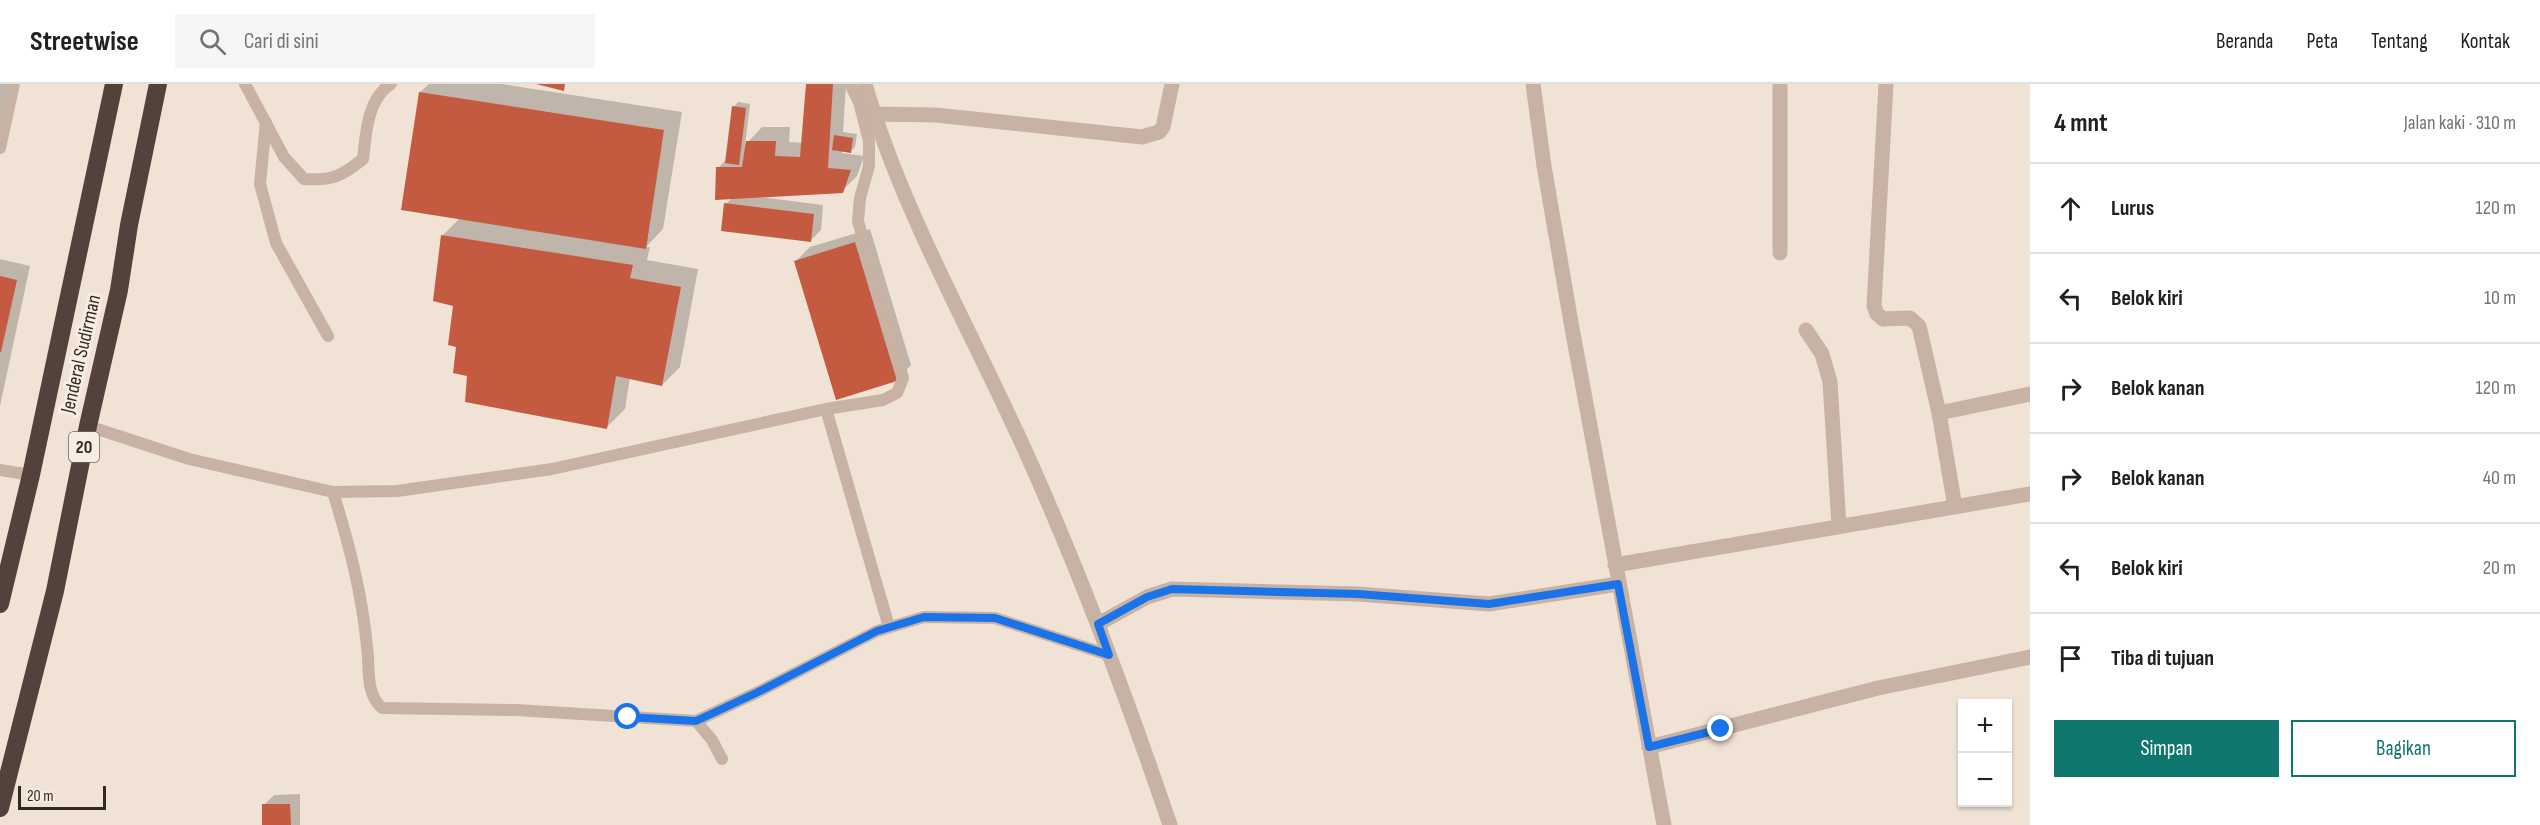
<!DOCTYPE html>
<html lang="id">
<head>
<meta charset="utf-8">
<style>
  body { margin:0; font-family:"Sofia Sans Condensed",sans-serif; background:#f6f6f6; color:#202124 }
  .controls { position:absolute; right:18px; bottom:18px; display:grid; overflow:hidden; border-radius:0px; box-shadow:0 2px 4px #0004 }
  .controls button { width:54px; height:54px; display:grid; place-items:center; padding:0; border:0; border-bottom:2px solid #e0e0e0; background:#fff; color:#202124; font:30px sans-serif }
  .scale { position:absolute; left:18px; bottom:15px; width:88px; box-sizing:border-box; padding-left:6px; border:3px solid #322925; border-top:0; font-size:16px; line-height:21px; white-space:nowrap; color:#322925; -webkit-text-stroke:4px #f8ede2; paint-order:stroke }
  .stop { position:absolute; width:18px; height:18px; margin:-14px; border:4px solid #1a73e8; border-radius:50%; background:#fff }
  .stop.end { background:#1a73e8; border-color:#fff; box-shadow:0 2px 6px #0008 }
  .list { margin:0; padding:0; list-style:none }
  h2 { display:flex; justify-content:space-between; align-items:center; height:78px; margin:0; padding:0 24px; font-size:26px }
  h2 small { font-size:20px; font-weight:400; color:#757577 }
  .list li { display:grid; grid-template-columns:39px 1fr auto; gap:18px; align-items:center; box-sizing:border-box; height:90px; padding:0 24px; border-top:2px solid #e0e0e0 }
  .list b { display:block; font-size:22px; white-space:nowrap }
  .list em { font-size:20px; font-style:normal; color:#757577 }
  .actions { display:flex; gap:12px; padding:18px 24px }
  .actions a { flex:1; padding:14px 0; border:2px solid #0f766e; border-radius:0px; text-align:center; font-size:21px; color:#0f766e }
  .actions .main { background:#0f766e; color:#fff }
  .icon { flex:none; width:33px; height:33px; fill:none; stroke:currentColor; stroke-width:2; stroke-linecap:round; stroke-linejoin:round }
  .map { position:relative; flex:none; width:2030px; height:741px; overflow:hidden }
  header { display:flex; align-items:center; gap:36px; box-sizing:border-box; height:84px; padding:0 30px; background:#fff; border-bottom:2px solid #e0e0e0 }
  header strong { font-size:28px }
  nav { display:flex; gap:33px; margin-inline-start:auto; font-size:21px }
  .search { width:420px; height:54px; background:#f6f6f6; display:flex; align-items:center; gap:15px; box-sizing:border-box; padding:0 21px; border-radius:0px; color:#757577; font-size:22px }
  main { display:flex }
  aside { flex:1; background:#fff }
  .map>svg:first-child { display:block }
  .shadow { fill:#0003 }
  .building { fill:#c45a40 }
  .lines { fill:none; stroke-linecap:round; stroke-linejoin:round }
  .lane { stroke:#c7b2a3; stroke-width:12 }
  .street { stroke:#c7b2a3; stroke-width:15 }
  .highway { stroke:#53423c; stroke-width:18 }
  .route { stroke:#1a73e8; stroke-width:8 }
  .labels { text-anchor:middle; dominant-baseline:central; stroke-width:6; stroke-linejoin:round; paint-order:stroke }
  .shield { fill:#f8ede2; stroke:#6d645e; stroke-width:1.5 }
  .shield-label { font-size:18px; font-weight:bold; fill:#322925 }
  .street-label { font-size:20px; fill:#322925; stroke:#f8ede2 }
</style>
</head>
<body>
<header>
<strong>Streetwise</strong>
<div class="search"><svg class="icon" aria-label="search" viewBox="0 0 24 24"><circle cx="10" cy="10" r="6"/><path d="M15 15l6 6"/></svg>Cari di sini</div>
<nav><a>Beranda</a><a>Peta</a><a>Tentang</a><a>Kontak</a></nav>
</header>
<main>
<div class="map">
<svg width="2030" height="741" viewBox="0 0 2030 741">
  <rect width="100%" height="100%" fill="#f0e3d6"/>
  <path class="shadow" d="M0,0H8L0,37Z
    M429,0H502L682,28L663,145L646,163H650L647,176L698,185L680,283L662,301L630,293L625,325L607,343L469,291L458,262L455,220L442,152L460,134L420,8Z
    M808,0H846L843,48L857,50L855,63L850,68L843,66L842,69L864,72L857,92L842,107L761,113L823,121L821,146L811,156L726,120L733,113L718,84L727,75L734,23L738,18L750,20L745,61L762,43H790L789,58L803,59Z
    M870,145L911,281L897,296L796,177L810,163Z
    M0,175L30,182L0,322Z
    M300,710V741H264V721L274,711Z"/>
  <path class="building" d="M536,0H565L564,7Z
    M806,0H833L828,84L851,86L843,109L715,116L716,83H742L746,57H776L775,72L800,73Z
    M419,8L664,46L646,165L401,126Z
    M732,22L746,24L739,81L725,79Z
    M834,51L853,54L851,69L832,66Z
    M724,119L814,130L811,158L721,147Z
    M441,151L633,181L630,194L681,203L662,302L616,292L607,345L465,318L467,292L453,289L456,263L448,261L453,222L433,217Z
    M855,158L897,297L836,316L794,177Z
    M0,192L17,196L1,268H0Z
    M262,720H290L291,741H262Z"/>
  <g class="lines">
    <path class="lane" d="M245,0L284,73L304,95C332,97 342,92 363,75C366,50 367,15 391,0
      M266,38L260,100L276,159L328,252
      M0,64L14,0
      M826,325L889,543
      M88,342L189,375L333,408L397,407L552,385L826,325L883,316L897,309L903,294L858,137L860,114L869,82V57L859,18L850,0
      M0,386L31,391
      M333,408C349,460 362,509 367,563C370,585 365,609 382,624L516,626L696,637L712,656L722,675
      M696,637L756,609L877,547L924,533L995,534L1109,571"/>
    <path class="street" d="M865,0C903,131 973,249 1028,373C1082,493 1128,617 1170,741
      M1533,0L1544,82L1572,244L1664,741
      M1780,0V169
      M1886,0L1874,222L1877,230L1883,235L1910,234L1919,242L1939,329L1955,423
      M874,30L936,31L1142,53L1159,48L1163,43L1172,0
      M1806,246L1822,270L1830,298L1839,442
      M1939,329L2030,310
      M1615,481L2030,410
      M1098,540L1147,513L1172,505L1358,510L1489,520L1618,500
      M1649,663L1878,604L2030,573"/>
    <path class="highway" d="M0,520L31,391L114,0
      M0,724L55,507L88,342L119,206L129,141L158,0"/>
  </g>
  <g class="lines">
    <path class="route" d="M628,633L696,637L756,609L877,547L924,533L995,534L1109,571L1098,540L1147,513L1172,505L1358,510L1489,520L1618,500L1649,663L1721,645"/>
  </g>
  <g class="labels">
    <rect class="shield" x="69" y="348" width="30" height="30" rx="4.5"/>
    <g class="shield-label">
      <text x="84" y="363">20</text>
    </g>
    <g class="street-label">
      <text transform="translate(81 270) rotate(-77)">Jenderal Sudirman</text>
    </g>
  </g>
</svg>
<div class="controls">
<button>+</button>
<button>−</button>
</div>
<div class="scale">20 m</div>
<div class="stop" style="left:628px;top:633px"></div>
<div class="stop end" style="left:1721px;top:645px"></div>
</div>
<aside>
<h2>4 mnt<small>Jalan kaki · 310 m</small></h2>
<ul class="list">
<li><svg class="icon" aria-label="ahead" viewBox="0 0 24 24"><path d="M12 20V5M6 11l6-6 6 6"/></svg><div><b>Lurus</b></div><em>120 m</em></li>
<li><svg class="icon" aria-label="left" viewBox="0 0 24 24"><path d="M17 20v-9H6M10 6l-5 5 5 5"/></svg><div><b>Belok kiri</b></div><em>10 m</em></li>
<li><svg class="icon" aria-label="right" viewBox="0 0 24 24"><path d="M7 20v-9h11M14 6l5 5-5 5"/></svg><div><b>Belok kanan</b></div><em>120 m</em></li>
<li><svg class="icon" aria-label="right" viewBox="0 0 24 24"><path d="M7 20v-9h11M14 6l5 5-5 5"/></svg><div><b>Belok kanan</b></div><em>40 m</em></li>
<li><svg class="icon" aria-label="left" viewBox="0 0 24 24"><path d="M17 20v-9H6M10 6l-5 5 5 5"/></svg><div><b>Belok kiri</b></div><em>20 m</em></li>
<li><svg class="icon" aria-label="arrive" viewBox="0 0 24 24"><path d="M6 21V4h12l-3 4 3 4H6"/></svg><div><b>Tiba di tujuan</b></div></li>
</ul>
<div class="actions"><a class="main">Simpan</a><a>Bagikan</a></div>
</aside>
</main>
</body>
</html>
